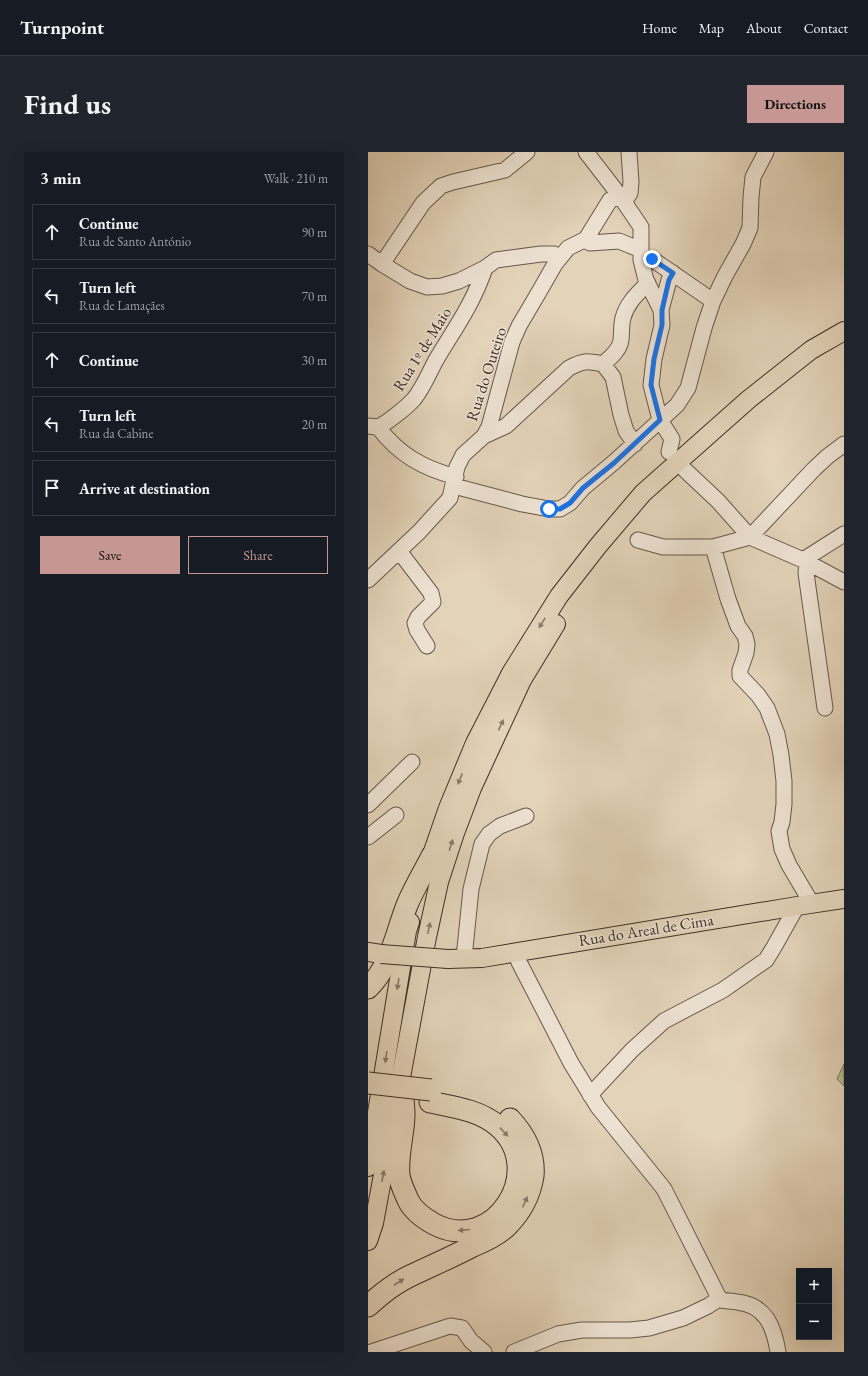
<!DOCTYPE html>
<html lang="en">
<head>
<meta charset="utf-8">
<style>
  body { margin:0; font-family:"EB Garamond",serif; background:#20242c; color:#f1f3f6 }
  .controls { position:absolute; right:12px; bottom:12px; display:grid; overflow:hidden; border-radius:0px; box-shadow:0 4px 16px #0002 }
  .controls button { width:36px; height:36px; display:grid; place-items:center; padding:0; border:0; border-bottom:1px solid #363941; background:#171b24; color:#f1f3f6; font:20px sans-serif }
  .stop { position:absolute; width:12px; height:12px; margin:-9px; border:3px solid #1a73e8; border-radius:50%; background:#fff }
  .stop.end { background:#1a73e8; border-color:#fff; box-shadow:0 1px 4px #0008 }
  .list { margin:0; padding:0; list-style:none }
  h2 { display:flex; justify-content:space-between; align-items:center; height:52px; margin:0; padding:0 16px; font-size:17px }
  h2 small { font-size:13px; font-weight:400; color:#9ea1a6 }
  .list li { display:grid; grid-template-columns:26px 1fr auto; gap:12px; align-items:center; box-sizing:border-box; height:56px; margin:0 8px 8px; padding:0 8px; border:1px solid #363941; border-radius:0px }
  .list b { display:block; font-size:15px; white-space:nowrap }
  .list p { margin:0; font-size:13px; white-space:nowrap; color:#9ea1a6 }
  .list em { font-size:13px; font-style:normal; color:#9ea1a6 }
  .actions { display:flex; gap:8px; padding:12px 16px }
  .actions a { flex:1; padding:9px 0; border:1px solid #c59692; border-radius:0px; text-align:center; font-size:14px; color:#c59692 }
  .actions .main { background:#c59692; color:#111 }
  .icon { flex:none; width:22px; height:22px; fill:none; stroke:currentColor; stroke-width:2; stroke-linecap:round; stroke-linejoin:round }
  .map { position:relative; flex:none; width:476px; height:1200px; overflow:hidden; border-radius:0px }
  header { display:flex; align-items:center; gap:24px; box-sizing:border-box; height:56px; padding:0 20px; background:#171b24; border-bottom:1px solid #363941 }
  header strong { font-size:19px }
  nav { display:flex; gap:22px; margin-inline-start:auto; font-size:14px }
  .intro { display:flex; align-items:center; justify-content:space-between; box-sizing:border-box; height:96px; padding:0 24px }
  h1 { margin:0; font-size:28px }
  .button { padding:10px 18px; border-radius:0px; background:#c59692; color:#111; font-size:14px; font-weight:700 }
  main { display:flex; gap:24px; padding:0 24px }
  aside { flex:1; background:#171b24; border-radius:0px; box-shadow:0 4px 16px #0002 }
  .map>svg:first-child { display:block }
  .green { fill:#b4bc8f; stroke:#78765c }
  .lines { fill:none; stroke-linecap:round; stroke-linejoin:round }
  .minor-casing { stroke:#66584d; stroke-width:17 }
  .major-casing { stroke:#3d2f29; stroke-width:20 }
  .highway-casing { stroke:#3d2f29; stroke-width:23 }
  .minor { stroke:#ede2d2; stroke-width:15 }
  .major { stroke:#e3d3b9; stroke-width:18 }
  .highway { stroke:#e3d3b9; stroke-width:21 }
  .major-bridge-casing { stroke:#3d2f29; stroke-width:20; stroke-linecap:butt }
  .highway-bridge-casing { stroke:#3d2f29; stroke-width:23; stroke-linecap:butt }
  .major-bridge { stroke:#e3d3b9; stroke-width:18 }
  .highway-bridge { stroke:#e3d3b9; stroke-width:21 }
  .oneway { fill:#88796a }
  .route { stroke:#1a73e8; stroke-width:5 }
  .labels { text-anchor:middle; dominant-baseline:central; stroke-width:3; stroke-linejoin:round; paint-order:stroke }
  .street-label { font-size:16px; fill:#3d2f29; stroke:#ede2d2 }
</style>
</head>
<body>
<header>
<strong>Turnpoint</strong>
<nav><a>Home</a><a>Map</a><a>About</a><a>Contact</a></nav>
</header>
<div class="intro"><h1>Find us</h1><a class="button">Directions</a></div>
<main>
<aside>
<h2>3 min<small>Walk · 210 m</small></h2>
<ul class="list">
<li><svg class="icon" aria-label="ahead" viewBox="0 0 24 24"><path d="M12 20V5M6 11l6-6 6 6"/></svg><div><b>Continue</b><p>Rua de Santo António</p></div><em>90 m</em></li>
<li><svg class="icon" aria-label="left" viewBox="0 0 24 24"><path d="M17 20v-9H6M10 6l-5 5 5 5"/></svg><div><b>Turn left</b><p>Rua de Lamaçães</p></div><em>70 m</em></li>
<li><svg class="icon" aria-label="ahead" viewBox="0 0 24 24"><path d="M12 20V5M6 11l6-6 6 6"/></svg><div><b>Continue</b></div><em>30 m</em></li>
<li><svg class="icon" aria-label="left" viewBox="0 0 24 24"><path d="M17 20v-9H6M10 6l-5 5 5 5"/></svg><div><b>Turn left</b><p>Rua da Cabine</p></div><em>20 m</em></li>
<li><svg class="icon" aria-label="arrive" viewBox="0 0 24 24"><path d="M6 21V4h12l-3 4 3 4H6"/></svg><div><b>Arrive at destination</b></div></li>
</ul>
<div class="actions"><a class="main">Save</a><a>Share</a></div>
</aside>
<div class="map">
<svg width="476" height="1200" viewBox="0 0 476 1200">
  <rect width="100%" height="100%" fill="#e3d3b9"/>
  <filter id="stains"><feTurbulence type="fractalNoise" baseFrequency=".005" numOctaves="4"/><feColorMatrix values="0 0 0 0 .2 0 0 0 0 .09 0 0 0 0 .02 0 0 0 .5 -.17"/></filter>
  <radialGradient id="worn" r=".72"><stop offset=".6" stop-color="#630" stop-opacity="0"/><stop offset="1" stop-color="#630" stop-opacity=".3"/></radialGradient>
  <path class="green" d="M476,912V934L469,927Z"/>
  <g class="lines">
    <defs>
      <path id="minor" d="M218,0L252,44L273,75V108L278,128L293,158L294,173L286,207L283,233L292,268L304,287L301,300
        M256,50L262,41L263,30L261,0
        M216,88L222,91L251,89L273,98
        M0,102L14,112L42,129L59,135L74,134L91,129L117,116L128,108L173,102H186L192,106
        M273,105L284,107L345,149
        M14,112L55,51L73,34L85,30L137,18L159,0
        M293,158L301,128L305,121
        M235,212C242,206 252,198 253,188C254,180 253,173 255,166C259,151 269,142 280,131
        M0,274C3,274 6,275 9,275C17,273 40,254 46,247C55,236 61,221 68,208C87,176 105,152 117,116
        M10,275C31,303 55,316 88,325
        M116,284L138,274L201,216C216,208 219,209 235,212L245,225L253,263L258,279L267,292
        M317,318L350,349L382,385L435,408L476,430
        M86,334L154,352L181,357H192L202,351L215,336L245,311L309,253L320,236L336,176L345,149L357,124L375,92L382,76L383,45L385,25L398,0
        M270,388L295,395H345L382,385L446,317L460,304L476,292
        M345,395L360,447L370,474L377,484L379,492L378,501L372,518V524L390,543L399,556L409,582L413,603L416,629V652L414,670L411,679L414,697L421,713L444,752
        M31,399L63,441L65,450L50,465L47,471L49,478L59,494
        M435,408L476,382
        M439,411L438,421L457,556
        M0,428L51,380L82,346L89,315L95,303L116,284L121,275L144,190L151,174L171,140L187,112L200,96L218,87L242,48L252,44
        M0,653L44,610
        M0,685L28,663
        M147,800L151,810L203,911L230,955L296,1037L350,1144L353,1148C359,1149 364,1149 369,1150C398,1153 406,1175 410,1200
        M96,806L103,737L114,692L121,682L132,674L158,664
        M222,943L264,898L296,869L355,838L398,808L406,795L429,754
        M3,1200L82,1174L94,1176L103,1189L116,1200
        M146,1200L190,1182L214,1178H262L281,1176L315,1166L340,1154L352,1146"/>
      <path id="major" d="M59,717L80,656L107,591L143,521L191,444L230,394L275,341L381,247L443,198L476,179
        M0,800L13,802
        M80,807L114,806L429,754L476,747
        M0,1015L39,779L42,770
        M0,1089L6,1071L59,785L71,730L87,681L104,636L154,528L188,472"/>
      <path id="highway" d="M0,836C23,814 28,781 39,753C46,736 56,720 64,704
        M33,929C34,940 36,952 36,962C36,982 29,1002 31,1023C32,1031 37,1041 40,1048C45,1059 57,1067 66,1072C126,1104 181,1018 130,974C111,958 86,955 62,950
        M0,1154C13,1142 27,1131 42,1124C63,1114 84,1105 105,1094C117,1089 130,1083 139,1074C153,1060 162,1043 165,1024C167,1002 156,982 142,967"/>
    </defs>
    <use href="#minor" class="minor-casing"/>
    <use href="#major" class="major-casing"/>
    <use href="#highway" class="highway-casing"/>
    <use href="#minor" class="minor"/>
    <use href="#major" class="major"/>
    <use href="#highway" class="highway"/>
    <defs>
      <path id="major-bridge" d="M13,802L80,807"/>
      <path id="highway-bridge" d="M0,931L63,938"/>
    </defs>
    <use href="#major-bridge" class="major-bridge-casing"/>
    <use href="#highway-bridge" class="highway-bridge-casing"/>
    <use href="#major-bridge" class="major-bridge"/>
    <use href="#highway-bridge" class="highway-bridge"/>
  </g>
  <defs><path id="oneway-solid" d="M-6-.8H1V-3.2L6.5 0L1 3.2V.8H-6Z"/></defs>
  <g class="oneway">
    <use href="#oneway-solid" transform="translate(174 471) rotate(122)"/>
    <use href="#oneway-solid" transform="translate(133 573) rotate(-65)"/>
    <use href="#oneway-solid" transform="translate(92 627) rotate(113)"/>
    <use href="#oneway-solid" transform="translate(83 693) rotate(-72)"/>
    <use href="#oneway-solid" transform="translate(61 776) rotate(-78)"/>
    <use href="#oneway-solid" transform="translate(30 832) rotate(99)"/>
    <use href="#oneway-solid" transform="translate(18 905) rotate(99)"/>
    <use href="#oneway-solid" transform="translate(136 980) rotate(47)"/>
    <use href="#oneway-solid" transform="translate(15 1024) rotate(-79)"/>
    <use href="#oneway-solid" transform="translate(157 1050) rotate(-66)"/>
    <use href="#oneway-solid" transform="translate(96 1078) rotate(175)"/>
    <use href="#oneway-solid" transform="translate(31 1130) rotate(-33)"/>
  </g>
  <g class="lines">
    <path class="route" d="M181,357H192L202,351L215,336L246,311L292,268L283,233L286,207L294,173V158L301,128L305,121L284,107"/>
  </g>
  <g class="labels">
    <g class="street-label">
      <text transform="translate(54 197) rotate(-58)">Rua 1º de Maio</text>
      <text transform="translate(118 222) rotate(-72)">Rua do Outeiro</text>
      <text transform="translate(278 778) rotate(-9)">Rua do Areal de Cima</text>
    </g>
  </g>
  <rect width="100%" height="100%" filter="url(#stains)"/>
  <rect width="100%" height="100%" fill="url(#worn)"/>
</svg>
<div class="controls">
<button>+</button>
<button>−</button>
</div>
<div class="stop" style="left:181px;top:357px"></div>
<div class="stop end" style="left:284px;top:107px"></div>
</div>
</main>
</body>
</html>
